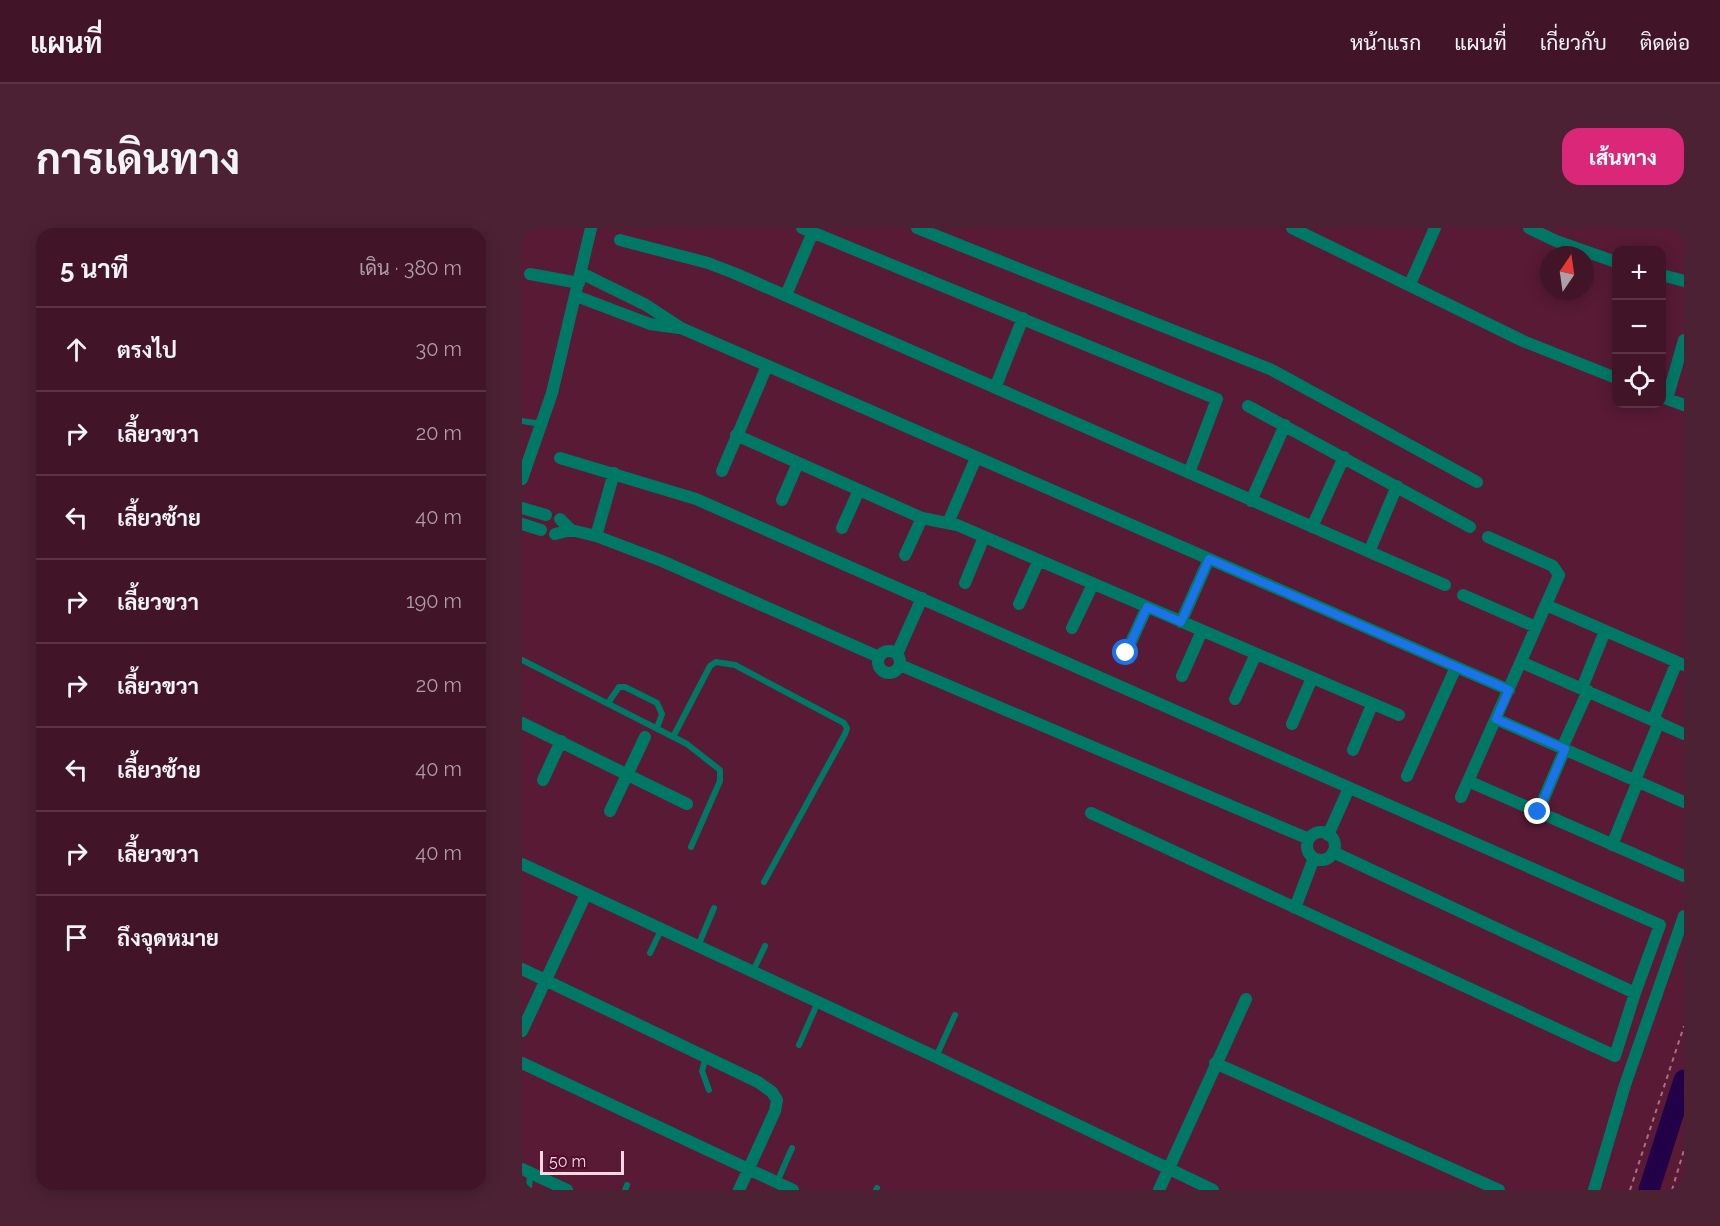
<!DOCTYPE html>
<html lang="th">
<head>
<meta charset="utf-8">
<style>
  body { margin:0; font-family:Raleway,Sarabun,sans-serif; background:#4c2134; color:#f1f3f6 }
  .controls { position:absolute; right:18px; top:18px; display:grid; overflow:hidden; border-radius:12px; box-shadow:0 3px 15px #0003 }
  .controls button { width:54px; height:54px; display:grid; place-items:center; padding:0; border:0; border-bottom:2px solid #5a3345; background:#421428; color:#f1f3f6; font:30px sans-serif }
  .compass { position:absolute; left:1018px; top:18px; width:54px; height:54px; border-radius:50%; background:#421428; box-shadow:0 3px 15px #0003; rotate:13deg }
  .scale { position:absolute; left:18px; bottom:15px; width:84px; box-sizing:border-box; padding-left:6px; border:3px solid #fdd5e1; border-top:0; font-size:16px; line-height:21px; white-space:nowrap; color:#fdd5e1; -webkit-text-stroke:4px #4c0e2b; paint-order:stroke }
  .stop { position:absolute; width:18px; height:18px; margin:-14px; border:4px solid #1a73e8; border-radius:50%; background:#fff }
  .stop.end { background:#1a73e8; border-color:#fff; box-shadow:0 2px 6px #0008 }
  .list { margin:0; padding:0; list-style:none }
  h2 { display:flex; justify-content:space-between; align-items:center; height:78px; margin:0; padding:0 24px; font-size:26px }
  h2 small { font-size:20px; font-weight:400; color:#ae9ea8 }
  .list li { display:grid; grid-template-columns:39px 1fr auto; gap:18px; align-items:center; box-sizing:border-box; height:84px; padding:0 24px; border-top:2px solid #5a3345 }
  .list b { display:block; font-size:22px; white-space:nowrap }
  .list em { font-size:20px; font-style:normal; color:#ae9ea8 }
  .icon { flex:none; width:33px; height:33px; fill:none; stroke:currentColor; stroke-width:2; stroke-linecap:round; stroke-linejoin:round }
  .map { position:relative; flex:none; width:1162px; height:962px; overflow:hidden; border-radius:18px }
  header { display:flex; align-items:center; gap:36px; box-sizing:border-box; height:84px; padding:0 30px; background:#421428; border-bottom:2px solid #5a3345 }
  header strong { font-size:28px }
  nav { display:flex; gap:33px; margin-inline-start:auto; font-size:21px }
  .intro { display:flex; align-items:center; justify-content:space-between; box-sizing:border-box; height:144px; padding:0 36px }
  h1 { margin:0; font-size:42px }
  .button { padding:15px 27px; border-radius:18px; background:#db2777; color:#fff; font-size:21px; font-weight:700 }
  main { display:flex; gap:36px; padding:0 36px }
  aside { flex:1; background:#421428; border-radius:18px; box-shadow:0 3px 15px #0003 }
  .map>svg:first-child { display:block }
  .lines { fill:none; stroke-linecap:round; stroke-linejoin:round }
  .river { stroke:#220047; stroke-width:21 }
  .path { stroke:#a57185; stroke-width:2; stroke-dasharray:4.5 4.5; stroke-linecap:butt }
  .lane { stroke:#007866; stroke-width:6 }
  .street { stroke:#007866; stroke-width:12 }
  .route { stroke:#1a73e8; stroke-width:8 }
</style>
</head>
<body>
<header>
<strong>แผนที่</strong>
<nav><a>หน้าแรก</a><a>แผนที่</a><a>เกี่ยวกับ</a><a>ติดต่อ</a></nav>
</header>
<div class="intro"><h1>การเดินทาง</h1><a class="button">เส้นทาง</a></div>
<main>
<aside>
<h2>5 นาที<small>เดิน · 380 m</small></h2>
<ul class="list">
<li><svg class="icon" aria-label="ahead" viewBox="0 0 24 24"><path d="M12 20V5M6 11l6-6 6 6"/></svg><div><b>ตรงไป</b></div><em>30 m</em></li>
<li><svg class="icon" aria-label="right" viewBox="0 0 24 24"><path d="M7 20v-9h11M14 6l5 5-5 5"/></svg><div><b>เลี้ยวขวา</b></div><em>20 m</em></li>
<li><svg class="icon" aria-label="left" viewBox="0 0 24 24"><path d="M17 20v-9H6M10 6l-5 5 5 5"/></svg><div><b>เลี้ยวซ้าย</b></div><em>40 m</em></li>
<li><svg class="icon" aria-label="right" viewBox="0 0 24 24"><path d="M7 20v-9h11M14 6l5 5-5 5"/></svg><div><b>เลี้ยวขวา</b></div><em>190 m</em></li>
<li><svg class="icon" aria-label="right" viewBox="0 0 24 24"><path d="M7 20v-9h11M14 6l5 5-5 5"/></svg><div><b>เลี้ยวขวา</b></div><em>20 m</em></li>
<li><svg class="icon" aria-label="left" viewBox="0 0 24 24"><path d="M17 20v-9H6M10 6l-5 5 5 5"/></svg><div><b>เลี้ยวซ้าย</b></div><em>40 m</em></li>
<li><svg class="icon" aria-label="right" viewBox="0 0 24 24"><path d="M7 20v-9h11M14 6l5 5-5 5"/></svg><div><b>เลี้ยวขวา</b></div><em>40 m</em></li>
<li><svg class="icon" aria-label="arrive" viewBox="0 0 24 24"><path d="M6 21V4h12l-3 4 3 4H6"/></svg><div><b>ถึงจุดหมาย</b></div></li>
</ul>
</aside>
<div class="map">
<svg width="1162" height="962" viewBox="0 0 1162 962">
  <rect width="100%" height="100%" fill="#581a35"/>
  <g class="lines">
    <path class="river" d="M1127,962L1162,852"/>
    <path class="path" d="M1108,962L1162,798
      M1150,962L1162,922"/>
    <path class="lane" d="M0,193L19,196
      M0,432L165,516L198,542V553L169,619
      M86,475L97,459H103L135,475L140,486L135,500
      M151,509L188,438L194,434L213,437L322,495L325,500L323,506L242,654
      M176,718L192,680
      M128,725L139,702
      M231,743L243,718
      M277,817L296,774
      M184,829L180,843L187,862
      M414,829L433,787
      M255,954L270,920
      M7,962L8,946
      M103,962L105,957
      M354,962L355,960"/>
    <path class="street" d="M280,0L695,171L667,245
      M395,0L750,142L955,254
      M770,0L1001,113L1094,150
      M1007,0L1034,13L1094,34
      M98,12L186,35L212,45L923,357
      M59,45L124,77L159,100L987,462
      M8,46L57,55
      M1140,47L1162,53
      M888,56L913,0
      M264,67L291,4
      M54,68L128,96L157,100
      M473,160L501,90
      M1140,169L1162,177
      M1145,171L1162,112
      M726,178L948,299
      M214,207L400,290L435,297L877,487
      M38,230L174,271L1138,697L1113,765
      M200,243L245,138
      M0,251L30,165L69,0
      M260,272L276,235
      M729,273L763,197
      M0,280L24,287
      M38,291L49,302
      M426,295L454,230
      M0,296L19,302
      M790,299L822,229
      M320,300L337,262
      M33,306L49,302L74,308L140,333L357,429
      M74,308L92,245
      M847,324L875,258
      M383,327L400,290
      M443,355L462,309
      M941,367L1014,399
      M497,376L517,332
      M1024,377L1162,437
      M659,394L687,331
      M550,400L571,356
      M356 434a11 11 0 1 1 22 0a11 11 0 1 1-22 0Z
      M604,425L625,379
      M375,426L400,370
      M999,434L1162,506
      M378,437L787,611
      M660,448L680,403
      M1060,460L1083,403
      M713,471L734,426
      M974,491L1162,574
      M1131,492L1155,434
      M0,495L165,576
      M770,496L790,450
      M1040,520L1066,463
      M831,522L850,477
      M885,548L934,439
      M21,552L39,513
      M1113,552L1137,494
      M946,553L1162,648
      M939,569L1037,347L1031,338L966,309
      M88,583L123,509
      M1016,584L1043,521
      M569,585L1093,828L1113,765L811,624
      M785 618a14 14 0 1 1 28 0a14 14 0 1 1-28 0Z
      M806,607L827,560
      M1090,617L1116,553
      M0,636L414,829L691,962
      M773,680L792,630
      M0,741L236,854L250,864L255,872L253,883L217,962
      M0,803L64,666
      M0,835L271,962
      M693,835L977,962
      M0,941L45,962
      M637,962L724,771
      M1072,962L1103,857L1162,688"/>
  </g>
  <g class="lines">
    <path class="route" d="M604,425L625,379L659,394L687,331L987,462L974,491L1043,521L1016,584"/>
  </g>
</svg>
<div class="controls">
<button>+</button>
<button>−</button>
<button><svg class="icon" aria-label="locate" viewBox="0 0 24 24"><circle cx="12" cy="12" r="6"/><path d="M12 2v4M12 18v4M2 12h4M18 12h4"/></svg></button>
</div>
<svg class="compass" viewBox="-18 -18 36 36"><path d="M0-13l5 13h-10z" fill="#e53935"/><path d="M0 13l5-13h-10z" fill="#ae9ea8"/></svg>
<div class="scale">50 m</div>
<div class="stop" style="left:604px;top:425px"></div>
<div class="stop end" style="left:1016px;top:584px"></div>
</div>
</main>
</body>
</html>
